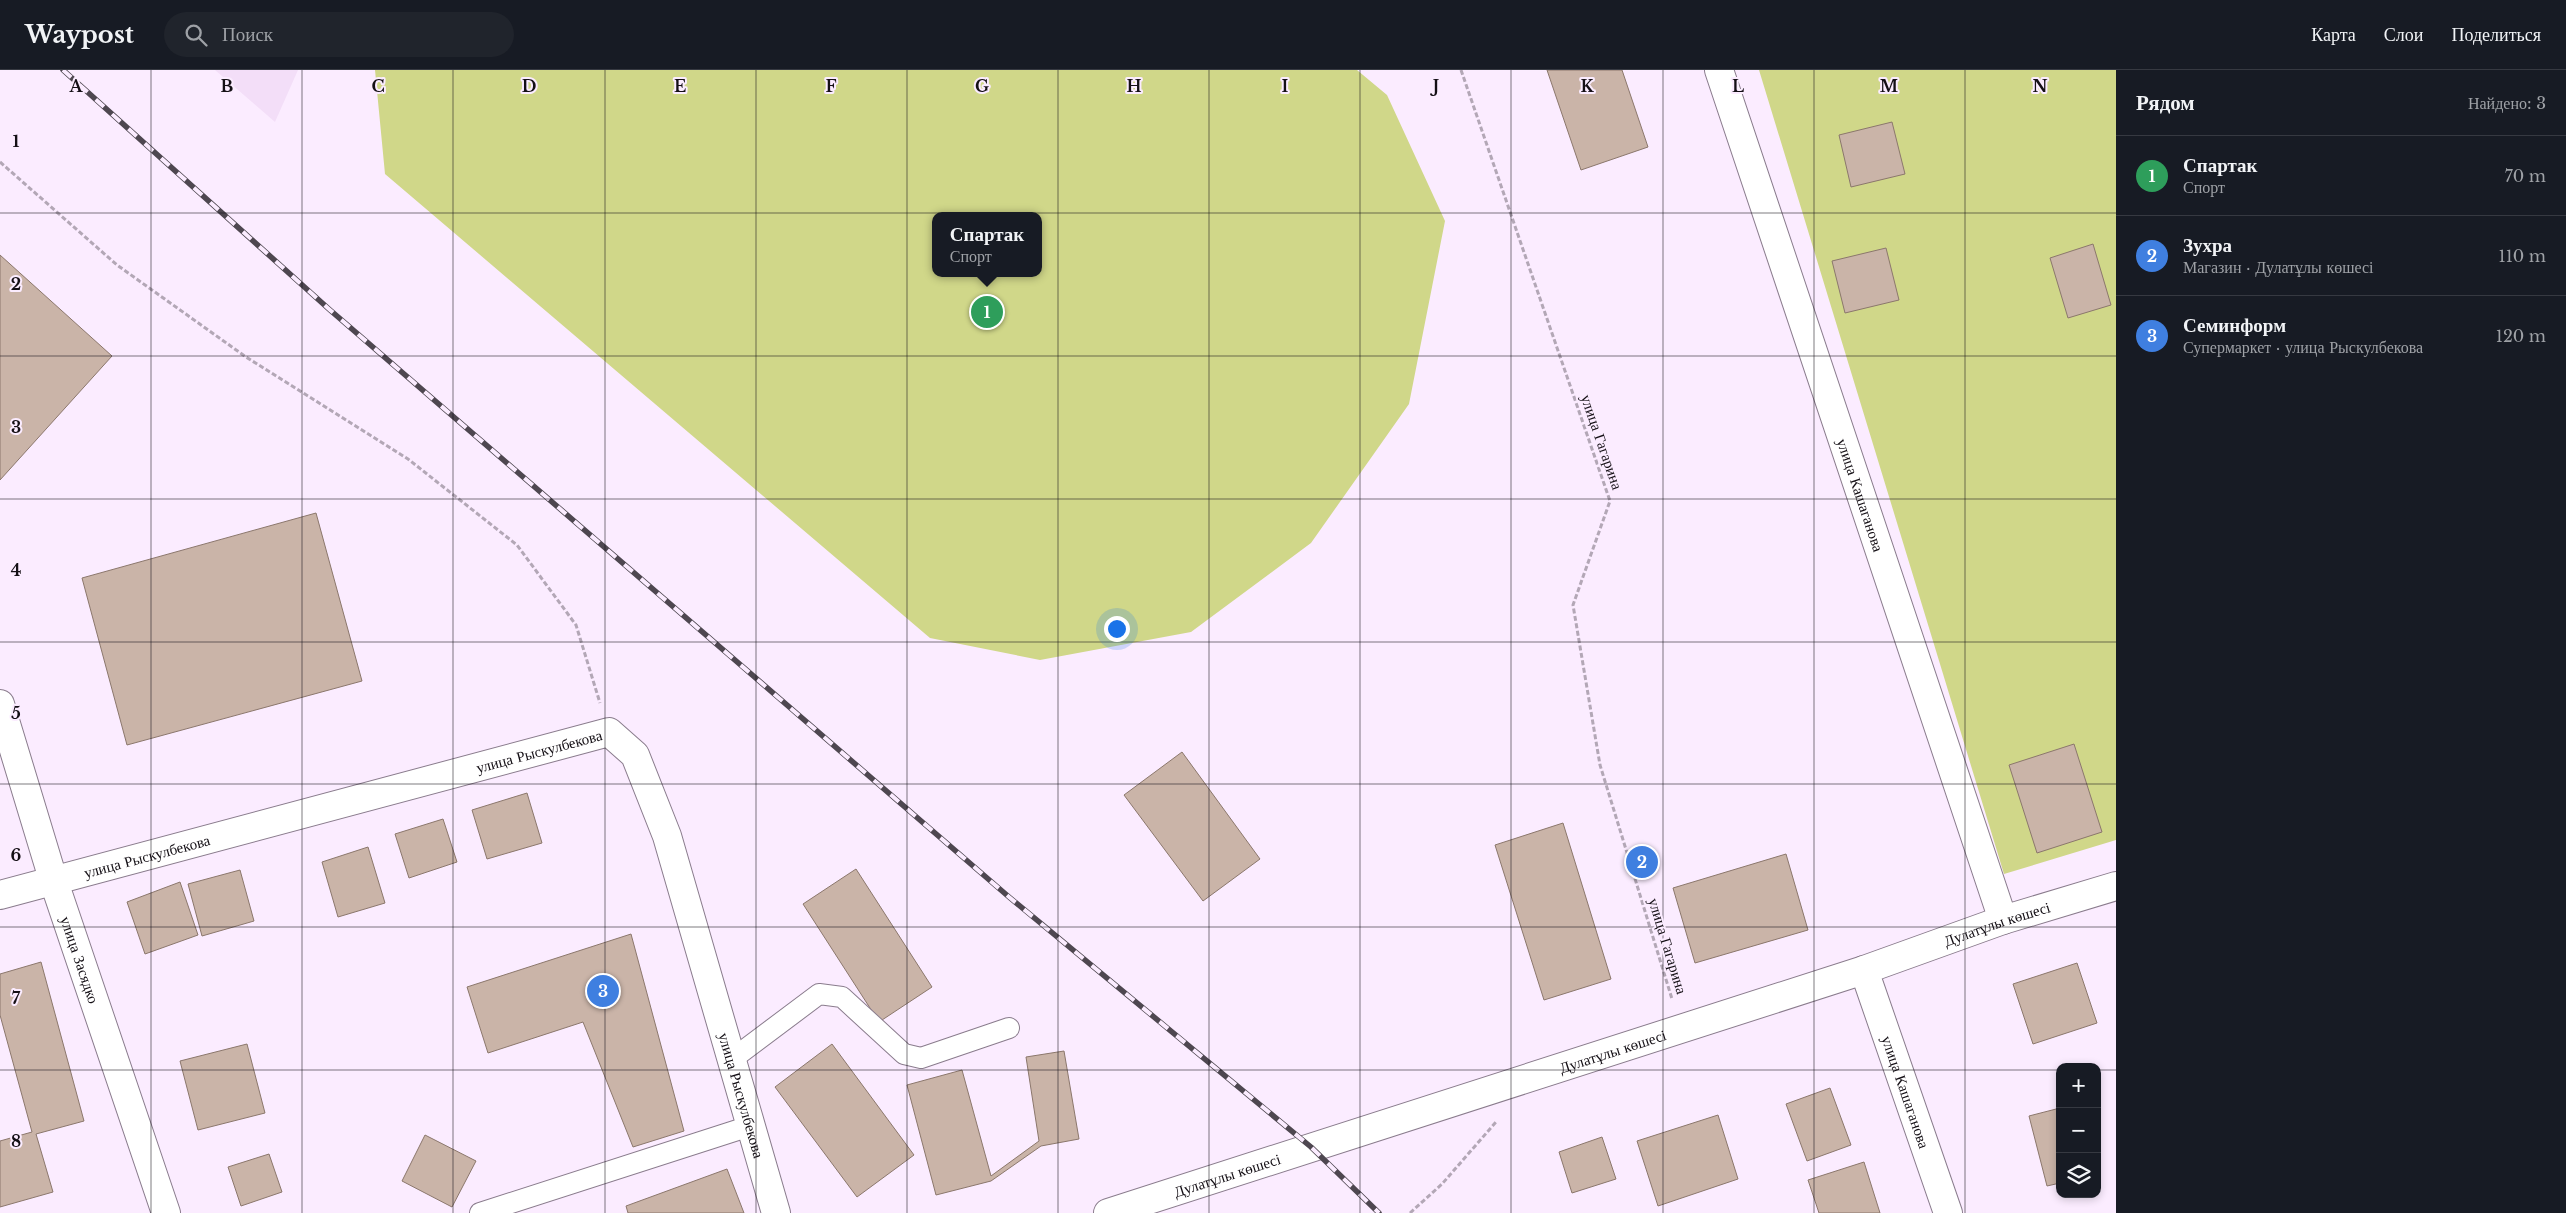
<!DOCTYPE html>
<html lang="ru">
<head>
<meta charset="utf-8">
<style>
  body { margin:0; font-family:"Libre Baskerville",serif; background:#20242c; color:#f1f3f6 }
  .controls { position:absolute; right:15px; bottom:15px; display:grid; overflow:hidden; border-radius:10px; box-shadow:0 2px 8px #0003 }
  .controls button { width:45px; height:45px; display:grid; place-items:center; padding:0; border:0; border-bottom:1px solid #363941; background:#171b24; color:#f1f3f6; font:25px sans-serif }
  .you { position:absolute; left:1116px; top:558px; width:18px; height:18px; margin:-12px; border:4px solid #fff; border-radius:50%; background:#1a73e8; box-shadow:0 0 0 8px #1a73e833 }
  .badge { display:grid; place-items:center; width:32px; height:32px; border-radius:50%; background:#1a8339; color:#fff; font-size:16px; font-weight:700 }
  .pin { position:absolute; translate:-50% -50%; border:2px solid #fff; box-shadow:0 1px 5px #0006 }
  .popup { position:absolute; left:932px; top:142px; width:110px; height:65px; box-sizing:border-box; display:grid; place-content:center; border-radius:10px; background:#171b24; filter:drop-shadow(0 1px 4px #0005); font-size:16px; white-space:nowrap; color:#9ea1a6 }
  .popup b { font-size:19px; color:#f1f3f6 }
  .popup::after { content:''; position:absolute; left:50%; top:100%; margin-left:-10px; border:10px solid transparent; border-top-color:#171b24 }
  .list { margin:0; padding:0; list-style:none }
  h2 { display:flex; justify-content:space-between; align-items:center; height:65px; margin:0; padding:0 20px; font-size:21px }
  h2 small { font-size:16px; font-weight:400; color:#9ea1a6 }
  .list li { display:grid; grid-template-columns:32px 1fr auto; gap:15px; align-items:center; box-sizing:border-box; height:80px; padding:0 20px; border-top:1px solid #363941 }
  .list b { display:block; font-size:19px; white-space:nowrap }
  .list p { margin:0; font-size:16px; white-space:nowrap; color:#9ea1a6 }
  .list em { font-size:16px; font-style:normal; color:#9ea1a6 }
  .icon { flex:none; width:28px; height:28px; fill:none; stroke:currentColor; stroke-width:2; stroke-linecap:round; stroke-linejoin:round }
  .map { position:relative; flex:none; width:2116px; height:1143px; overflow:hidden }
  header { display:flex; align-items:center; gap:30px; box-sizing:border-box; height:70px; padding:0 25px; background:#171b24; border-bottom:1px solid #363941 }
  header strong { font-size:24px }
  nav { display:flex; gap:28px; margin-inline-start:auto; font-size:18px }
  .search { width:350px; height:45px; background:#20242c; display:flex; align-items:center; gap:12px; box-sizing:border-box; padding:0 18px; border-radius:28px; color:#9ea1a6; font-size:19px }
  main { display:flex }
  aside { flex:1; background:#171b24 }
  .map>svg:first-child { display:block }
  .built { fill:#f3def8 }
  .green { fill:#d0d789; fill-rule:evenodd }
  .building { fill:#cab4a8; stroke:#8b776c }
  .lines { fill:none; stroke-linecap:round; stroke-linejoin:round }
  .service-casing { stroke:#8a7c8d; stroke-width:22 }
  .minor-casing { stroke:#8a7c8d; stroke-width:30 }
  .tertiary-casing { stroke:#8a7c8d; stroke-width:30 }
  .path { stroke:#b3a7b6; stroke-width:3; stroke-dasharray:5 2.5; stroke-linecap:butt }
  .service { stroke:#fff; stroke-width:20 }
  .minor { stroke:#fff; stroke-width:28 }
  .tertiary { stroke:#fff; stroke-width:28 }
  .rail-casing { stroke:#4e4750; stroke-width:5.5 }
  .rail { stroke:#fbecff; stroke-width:4; stroke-dasharray:11; stroke-linecap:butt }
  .grid { fill:none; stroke:#140f15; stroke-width:1; stroke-opacity:0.55 }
  .labels { text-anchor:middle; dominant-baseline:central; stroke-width:4; stroke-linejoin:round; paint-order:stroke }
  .street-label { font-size:15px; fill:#140f15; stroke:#fbecff }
  .grid-label { font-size:16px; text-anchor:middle; font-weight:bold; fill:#140f15; stroke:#fbecff; stroke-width:4; stroke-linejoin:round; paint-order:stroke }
</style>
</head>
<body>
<header>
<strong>Waypost</strong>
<div class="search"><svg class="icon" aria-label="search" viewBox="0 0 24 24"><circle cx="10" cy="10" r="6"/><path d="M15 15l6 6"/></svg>Поиск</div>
<nav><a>Карта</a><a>Слои</a><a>Поделиться</a></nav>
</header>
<main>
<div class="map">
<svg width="2116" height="1143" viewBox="0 0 2116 1143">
  <rect width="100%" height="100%" fill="#fbecff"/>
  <path class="built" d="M215,0H298L275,52Z"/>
  <path class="green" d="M375,0H1357L1387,25L1445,151L1409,334L1311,473L1191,562L1040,590L930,568L385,104ZM936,146H1038V203H936Z
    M1759,0H2116V770L2004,804Z"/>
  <path class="building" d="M1547,0H1622L1648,77L1581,100Z
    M1892,52L1905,104L1851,117L1839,65Z
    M2093,174L2111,235L2068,248L2050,188Z
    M1886,178L1899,230L1845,243L1832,191Z
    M0,185L112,286L0,410Z
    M316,443L362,611L127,675L82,508Z
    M2074,674L2102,762L2037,783L2009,695Z
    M1182,682L1260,789L1203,831L1124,725Z
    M527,723L542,773L487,789L472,740Z
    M443,749L457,792L409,808L395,764Z
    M1563,753L1611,909L1544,930L1495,775Z
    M368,777L385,833L338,847L322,792Z
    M1786,784L1808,860L1695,893L1673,818Z
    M856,799L932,917L879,952L803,834Z
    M240,800L254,851L202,866L188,814Z
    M180,812L198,865L145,884L127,832Z
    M631,864L684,1061L633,1077L583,952L488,983L467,917Z
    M41,892L84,1051L36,1064L53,1122L0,1137V1071L32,1062L0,945V904Z
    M2077,893L2097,953L2033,974L2013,914Z
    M247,974L265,1043L198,1060L180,991Z
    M832,974L914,1085L857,1127L775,1017Z
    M1064,981L1079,1069L1041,1076L991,1111L936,1125L907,1015L962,1000L991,1106L1039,1071L1026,987Z
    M1830,1018L1851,1075L1807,1091L1786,1034Z
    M2060,1038V1113L2047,1116L2029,1046Z
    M1718,1045L1738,1109L1658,1136L1637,1071Z
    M425,1065L476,1091L452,1137L402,1111Z
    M1602,1067L1616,1109L1572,1123L1559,1082Z
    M269,1084L282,1122L241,1136L228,1097Z
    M1864,1092L1880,1143H1819L1808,1110Z
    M727,1099L744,1143H628L626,1136Z"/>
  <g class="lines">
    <defs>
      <path id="service" d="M731,990L819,924L842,927L904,984L921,988L1009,958
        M480,1143L750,1056"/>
      <g id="minor">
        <path id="s1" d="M1719,0L2003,850"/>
        <path id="s2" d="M0,634L53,809L166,1143"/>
        <path id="s3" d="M0,825L609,662L635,685L667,766L776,1143"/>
        <path id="s4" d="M1864,900L1948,1143"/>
      </g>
      <g id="tertiary">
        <path id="s5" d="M1108,1143L1864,900L2003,850L2116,816"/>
      </g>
    </defs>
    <use href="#service" class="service-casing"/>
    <use href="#minor" class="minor-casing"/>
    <use href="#tertiary" class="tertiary-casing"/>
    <path class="path" d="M1461,0L1610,431L1573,535L1600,695L1672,929
      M0,92L117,195L246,287L408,389L517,475L576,555L600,633
      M1410,1143L1442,1114L1496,1052"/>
    <use href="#service" class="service"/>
    <use href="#minor" class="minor"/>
    <use href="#tertiary" class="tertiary"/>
    <defs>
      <path id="rail" d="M63,0L330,240L1009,827L1311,1077L1379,1143"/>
    </defs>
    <use href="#rail" class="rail-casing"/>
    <use href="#rail" class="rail"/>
  </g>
  <path class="grid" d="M151,0V1143M302,0V1143M453,0V1143M605,0V1143M756,0V1143M907,0V1143M1058,0V1143M1209,0V1143M1360,0V1143M1511,0V1143M1663,0V1143M1814,0V1143M1965,0V1143M0,143H2116M0,286H2116M0,429H2116M0,572H2116M0,714H2116M0,857H2116M0,1000H2060M2097,1000H2116"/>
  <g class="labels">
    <g class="street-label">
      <text transform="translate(1602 372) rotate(71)">улица Гагарина</text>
      <text stroke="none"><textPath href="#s1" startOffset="448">улица Кашаганова</textPath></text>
      <text stroke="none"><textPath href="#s3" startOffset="558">улица Рыскулбекова</textPath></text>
      <text stroke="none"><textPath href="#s3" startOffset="152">улица Рыскулбекова</textPath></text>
      <text stroke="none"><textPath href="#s5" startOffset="935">Дулатұлы көшесі</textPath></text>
      <text transform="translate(1668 876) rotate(73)">улица Гагарина</text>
      <text stroke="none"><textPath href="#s2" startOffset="268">улица Засядко</textPath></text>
      <text stroke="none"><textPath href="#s5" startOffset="530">Дулатұлы көшесі</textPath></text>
      <text stroke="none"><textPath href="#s4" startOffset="129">улица Кашаганова</textPath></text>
      <text stroke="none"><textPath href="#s3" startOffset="1022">улица Рыскулбекова</textPath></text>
      <text stroke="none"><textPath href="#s5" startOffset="125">Дулатұлы көшесі</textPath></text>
    </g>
  </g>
  <g class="grid-label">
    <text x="76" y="22">A</text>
    <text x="227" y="22">B</text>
    <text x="378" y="22">C</text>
    <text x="529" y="22">D</text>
    <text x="680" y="22">E</text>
    <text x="831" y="22">F</text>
    <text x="982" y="22">G</text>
    <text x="1134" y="22">H</text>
    <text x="1285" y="22">I</text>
    <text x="1436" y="22">J</text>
    <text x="1587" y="22">K</text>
    <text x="1738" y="22">L</text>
    <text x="1889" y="22">M</text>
    <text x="2040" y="22">N</text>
    <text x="16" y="77">1</text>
    <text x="16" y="220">2</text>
    <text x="16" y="363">3</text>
    <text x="16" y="506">4</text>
    <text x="16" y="649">5</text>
    <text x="16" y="791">6</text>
    <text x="16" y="934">7</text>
    <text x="16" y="1077">8</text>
  </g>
</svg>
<div class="controls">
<button>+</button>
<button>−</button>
<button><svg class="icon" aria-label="layers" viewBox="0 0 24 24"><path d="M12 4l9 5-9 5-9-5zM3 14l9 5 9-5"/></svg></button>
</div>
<div class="you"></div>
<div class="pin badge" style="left:987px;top:242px;background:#2e9e5b">1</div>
<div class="popup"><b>Спартак</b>Спорт</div>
<div class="pin badge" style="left:1642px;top:792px;background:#3f7fe0">2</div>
<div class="pin badge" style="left:603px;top:921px;background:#3f7fe0">3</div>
</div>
<aside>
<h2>Рядом<small>Найдено: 3</small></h2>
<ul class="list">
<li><span class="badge" style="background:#2e9e5b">1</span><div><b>Спартак</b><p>Спорт</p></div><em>70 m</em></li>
<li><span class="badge" style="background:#3f7fe0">2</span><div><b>Зухра</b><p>Магазин · Дулатұлы көшесі</p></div><em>110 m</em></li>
<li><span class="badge" style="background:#3f7fe0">3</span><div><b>Семинформ</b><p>Супермаркет · улица Рыскулбекова</p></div><em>120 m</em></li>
</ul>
</aside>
</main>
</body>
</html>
